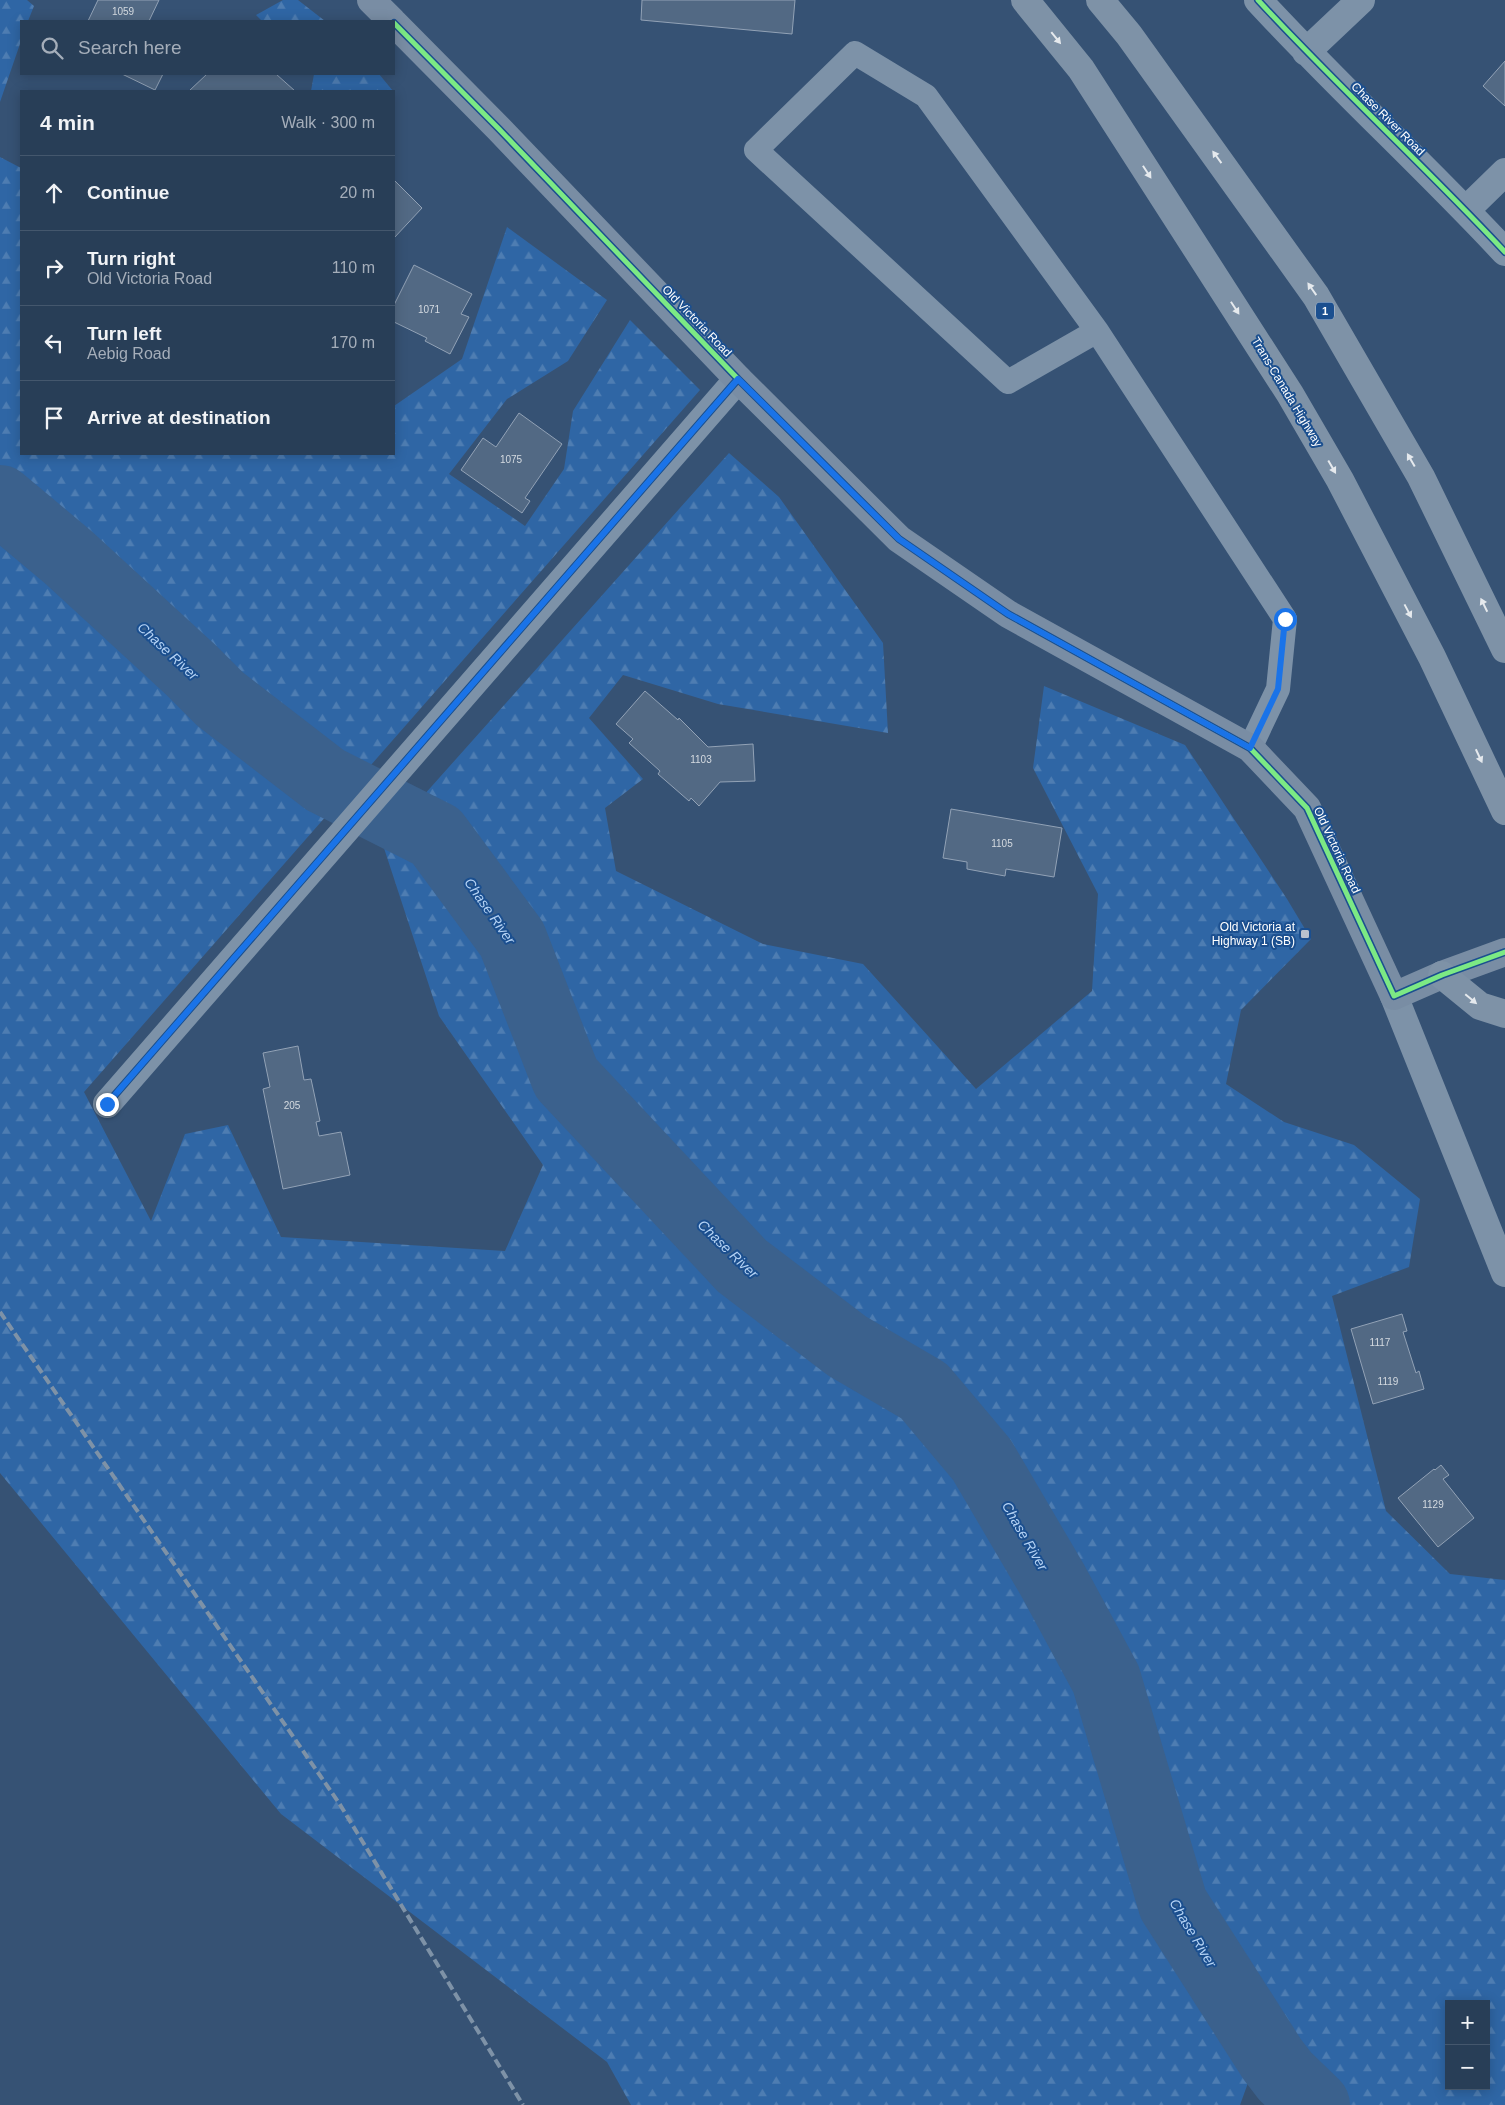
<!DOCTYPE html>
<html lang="en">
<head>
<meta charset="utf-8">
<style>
  body { margin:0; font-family:Helvetica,sans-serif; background:#30455d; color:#f1f3f6 }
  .controls { position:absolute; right:15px; bottom:15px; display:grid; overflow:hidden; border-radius:0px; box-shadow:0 2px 12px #0003 }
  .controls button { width:45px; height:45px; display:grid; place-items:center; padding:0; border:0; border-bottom:1px solid #44576d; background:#283e57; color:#f1f3f6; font:25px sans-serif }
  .stop { position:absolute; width:15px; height:15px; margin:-11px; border:4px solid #1a73e8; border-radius:50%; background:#fff }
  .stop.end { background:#1a73e8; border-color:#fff; box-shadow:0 1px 5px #0008 }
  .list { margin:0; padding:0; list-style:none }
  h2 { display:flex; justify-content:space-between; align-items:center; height:65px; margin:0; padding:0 20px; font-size:21px }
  h2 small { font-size:16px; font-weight:400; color:#a5aeba }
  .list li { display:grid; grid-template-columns:32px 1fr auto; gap:15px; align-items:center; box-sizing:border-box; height:75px; padding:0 20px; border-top:1px solid #44576d }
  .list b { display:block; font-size:19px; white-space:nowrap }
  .list p { margin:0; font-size:16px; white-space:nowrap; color:#a5aeba }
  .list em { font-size:16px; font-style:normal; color:#a5aeba }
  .icon { flex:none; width:28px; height:28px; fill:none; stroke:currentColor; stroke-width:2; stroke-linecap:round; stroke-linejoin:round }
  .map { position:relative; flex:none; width:1505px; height:2105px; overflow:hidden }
  .search { position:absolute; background:#283e57; box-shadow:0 2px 12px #0003; left:20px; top:20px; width:375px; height:55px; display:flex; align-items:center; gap:12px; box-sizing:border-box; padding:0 18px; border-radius:0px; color:#a5aeba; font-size:19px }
  .panel { position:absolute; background:#283e57; box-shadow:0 2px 12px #0003; left:20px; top:90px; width:375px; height:365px; border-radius:0px }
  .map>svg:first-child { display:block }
  .forest { fill:url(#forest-firs); fill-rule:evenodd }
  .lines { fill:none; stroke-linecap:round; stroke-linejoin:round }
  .river { stroke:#3b618d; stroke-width:70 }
  .building { fill:#526984; stroke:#92a2b6 }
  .lane { stroke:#7d92a8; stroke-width:24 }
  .street { stroke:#7d92a8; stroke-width:28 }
  .secondary { stroke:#798da4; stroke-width:28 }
  .highway { stroke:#7e92a7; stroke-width:28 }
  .rail { stroke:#7e92a7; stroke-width:4; stroke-dasharray:9 4; stroke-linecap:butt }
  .cycleway-casing { stroke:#1b4f8f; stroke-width:8 }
  .cycleway { stroke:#7ce984; stroke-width:5 }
  .oneway { fill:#e5e9ed }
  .route { stroke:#1a73e8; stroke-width:6 }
  .poi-dot { fill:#b9c2ce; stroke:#1b4f8f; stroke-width:2 }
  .labels { text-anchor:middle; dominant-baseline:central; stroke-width:4; stroke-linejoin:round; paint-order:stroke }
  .number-label { font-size:10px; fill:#d4dae0 }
  .shield { fill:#1b4f8f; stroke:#bbcadd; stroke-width:1 }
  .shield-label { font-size:11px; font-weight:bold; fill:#fff }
  .street-label { font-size:12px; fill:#fff; stroke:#1b4f8f }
  .poi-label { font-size:12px; fill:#fff; stroke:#1b4f8f; text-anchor:end }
  .water-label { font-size:14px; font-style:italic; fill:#b5d3f5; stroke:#1b4f8f }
</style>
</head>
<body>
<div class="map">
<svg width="1505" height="2105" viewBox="0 0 1505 2105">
  <defs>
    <pattern id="forest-firs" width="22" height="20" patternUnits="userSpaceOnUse" patternTransform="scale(1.25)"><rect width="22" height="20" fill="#2f66a5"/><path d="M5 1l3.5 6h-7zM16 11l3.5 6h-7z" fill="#4e7db2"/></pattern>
  </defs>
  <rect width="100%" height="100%" fill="#365274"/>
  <path class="forest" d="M0,0H27L34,6L28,21H21V41L0,102Z
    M283,0H298L325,21H262L256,15Z
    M314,74H379L393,91H311Z
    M0,157L21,168V454H394V406L462,359L507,227L607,300L568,361L507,399L449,474L525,526L564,469L573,411L630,320L700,390L84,1092L151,1221L185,1134L228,1125L281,1237L505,1251L543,1165L439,1016L382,842L729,453L779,497L883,643L888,733L718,704L623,675L589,718L643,779L605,808L616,871L763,944L863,964L976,1089L1092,991L1098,894L1033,768L1044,686L1185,745L1287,899L1311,939L1241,1010L1226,1084L1284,1122L1354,1145L1420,1199L1409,1267L1332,1296L1386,1511L1450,1574L1505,1580V2105H1318L1253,2069L1240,2105H631L607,2062L281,1814L0,1473ZM1449,2004H1486V2086H1449Z"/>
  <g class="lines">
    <path class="river" d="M0,500L68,557L191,670L220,699L325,780L436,836L512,939L566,1078L742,1266L847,1346L924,1391L982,1460L1053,1581L1106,1679L1173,1904L1272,2059L1285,2076L1315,2105"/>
  </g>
  <path class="building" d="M98,0H159L149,21H88Z
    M642,0H795L792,34L641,20Z
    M1505,61V106L1483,86Z
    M122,74H163L155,90Z
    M207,74H276L295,91H189Z
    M394,180L422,208L394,238Z
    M414,265L472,294L461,314L469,317L450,354L425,341L427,338L394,322V305Z
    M519,413L562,444L525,498L530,501L522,513L461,470L483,438L496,447Z
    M645,691L678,720L679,718L708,747L753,744L755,781L720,782L699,806L691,798L689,801L658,774L660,771L629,743L633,739L616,724Z
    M951,809L1062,828L1054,877L1006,869L1005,876L967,869V862L943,858Z
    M298,1046L304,1080L311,1079L320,1121L316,1122L319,1136L341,1132L350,1175L283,1189L263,1089L270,1087L263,1053Z
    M1402,1314L1407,1331L1403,1332L1416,1373L1419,1371L1424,1389L1373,1404L1351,1329Z
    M1441,1465L1449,1475L1443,1479L1474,1518L1438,1547L1398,1498L1434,1469L1435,1470Z"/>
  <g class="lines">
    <path class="lane" d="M1097,331L1008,382L756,150L855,53L926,96L1097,331L1285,619L1278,689L1250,748"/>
    <path class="street" d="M1258,0C1338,87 1425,166 1505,252
      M1306,52L1361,0
      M1466,210L1505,172
      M1394,996L1505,1273
      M107,1104L738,379"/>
    <path class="secondary" d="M371,0L392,21
      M394,23L499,129L738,379L899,539L1008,614L1250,748L1307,808L1394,996L1442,975L1505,952"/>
    <path class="highway" d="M1025,0L1081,69L1290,394L1340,480L1432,657L1505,811
      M1100,0L1129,35L1316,296L1421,477L1505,649
      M1442,975L1480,1006L1505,1014"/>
    <path class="rail" d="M0,1312L339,1803L523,2105"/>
    <defs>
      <path id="cycleway" d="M1258,0C1338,87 1425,166 1505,252
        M394,23L499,129L738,379L899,539L1008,614L1250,748L1307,808L1394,996L1442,975L1505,952
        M107,1104L738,379"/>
    </defs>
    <use href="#cycleway" class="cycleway-casing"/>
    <use href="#cycleway" class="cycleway"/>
  </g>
  <defs><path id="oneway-solid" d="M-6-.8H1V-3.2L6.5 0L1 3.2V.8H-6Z" transform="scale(1.25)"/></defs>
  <g class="oneway">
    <use href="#oneway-solid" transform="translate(1056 38) rotate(51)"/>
    <use href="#oneway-solid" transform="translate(1217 157) rotate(-126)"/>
    <use href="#oneway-solid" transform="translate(1147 172) rotate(57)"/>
    <use href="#oneway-solid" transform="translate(1312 289) rotate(-125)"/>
    <use href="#oneway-solid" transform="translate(1235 308) rotate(57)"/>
    <use href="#oneway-solid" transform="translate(1411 460) rotate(-120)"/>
    <use href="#oneway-solid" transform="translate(1332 467) rotate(60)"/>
    <use href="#oneway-solid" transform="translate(1484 605) rotate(-116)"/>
    <use href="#oneway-solid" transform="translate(1408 611) rotate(62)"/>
    <use href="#oneway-solid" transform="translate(1479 756) rotate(65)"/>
    <use href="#oneway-solid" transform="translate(1471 999) rotate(40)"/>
  </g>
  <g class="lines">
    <path class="route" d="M107,1104L738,379L899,539L1008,614L1250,748L1278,689L1285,619"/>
  </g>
  <rect class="poi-dot" x="1300" y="929" width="10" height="10" rx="2.5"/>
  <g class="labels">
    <g class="number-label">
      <text x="123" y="11">1059</text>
      <text x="429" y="309">1071</text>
      <text x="511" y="459">1075</text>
      <text x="701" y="759">1103</text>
      <text x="1002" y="843">1105</text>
      <text x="292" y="1105">205</text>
      <text x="1380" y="1342">1117</text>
      <text x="1388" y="1381">1119</text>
      <text x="1433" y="1504">1129</text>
    </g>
    <rect class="shield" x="1316" y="302.5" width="18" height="17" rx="4"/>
    <g class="shield-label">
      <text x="1325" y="311">1</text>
    </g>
    <g class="street-label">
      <text transform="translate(1388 119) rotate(45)">Chase River Road</text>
      <text transform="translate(697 321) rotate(46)">Old Victoria Road</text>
      <text transform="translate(1287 392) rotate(59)">Trans-Canada Highway</text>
      <text transform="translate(1337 850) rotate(65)">Old Victoria Road</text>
    </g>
    <g class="poi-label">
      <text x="1295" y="927">Old Victoria at<tspan x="1295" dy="14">Highway 1 (SB)</tspan></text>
    </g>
    <g class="water-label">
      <text transform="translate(168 651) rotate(43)">Chase River</text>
      <text transform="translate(490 911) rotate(55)">Chase River</text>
      <text transform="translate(728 1249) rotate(44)">Chase River</text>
      <text transform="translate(1025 1536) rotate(60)">Chase River</text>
      <text transform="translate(1193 1933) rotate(59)">Chase River</text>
    </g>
  </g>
</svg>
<div class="controls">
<button>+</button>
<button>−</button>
</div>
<div class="stop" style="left:1285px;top:619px"></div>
<div class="stop end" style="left:107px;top:1104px"></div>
<div class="search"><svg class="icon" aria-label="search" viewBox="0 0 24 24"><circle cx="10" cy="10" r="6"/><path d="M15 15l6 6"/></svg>Search here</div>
<section class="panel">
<h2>4 min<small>Walk · 300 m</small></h2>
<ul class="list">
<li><svg class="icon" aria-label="ahead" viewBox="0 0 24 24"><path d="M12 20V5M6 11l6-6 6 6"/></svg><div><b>Continue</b></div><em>20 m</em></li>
<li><svg class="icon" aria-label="right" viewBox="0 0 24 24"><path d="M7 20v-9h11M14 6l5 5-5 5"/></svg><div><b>Turn right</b><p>Old Victoria Road</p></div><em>110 m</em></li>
<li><svg class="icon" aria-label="left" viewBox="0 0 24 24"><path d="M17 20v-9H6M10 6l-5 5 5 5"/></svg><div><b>Turn left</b><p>Aebig Road</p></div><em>170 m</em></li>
<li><svg class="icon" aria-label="arrive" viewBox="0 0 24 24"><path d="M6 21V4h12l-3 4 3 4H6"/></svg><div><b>Arrive at destination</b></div></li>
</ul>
</section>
</div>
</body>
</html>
